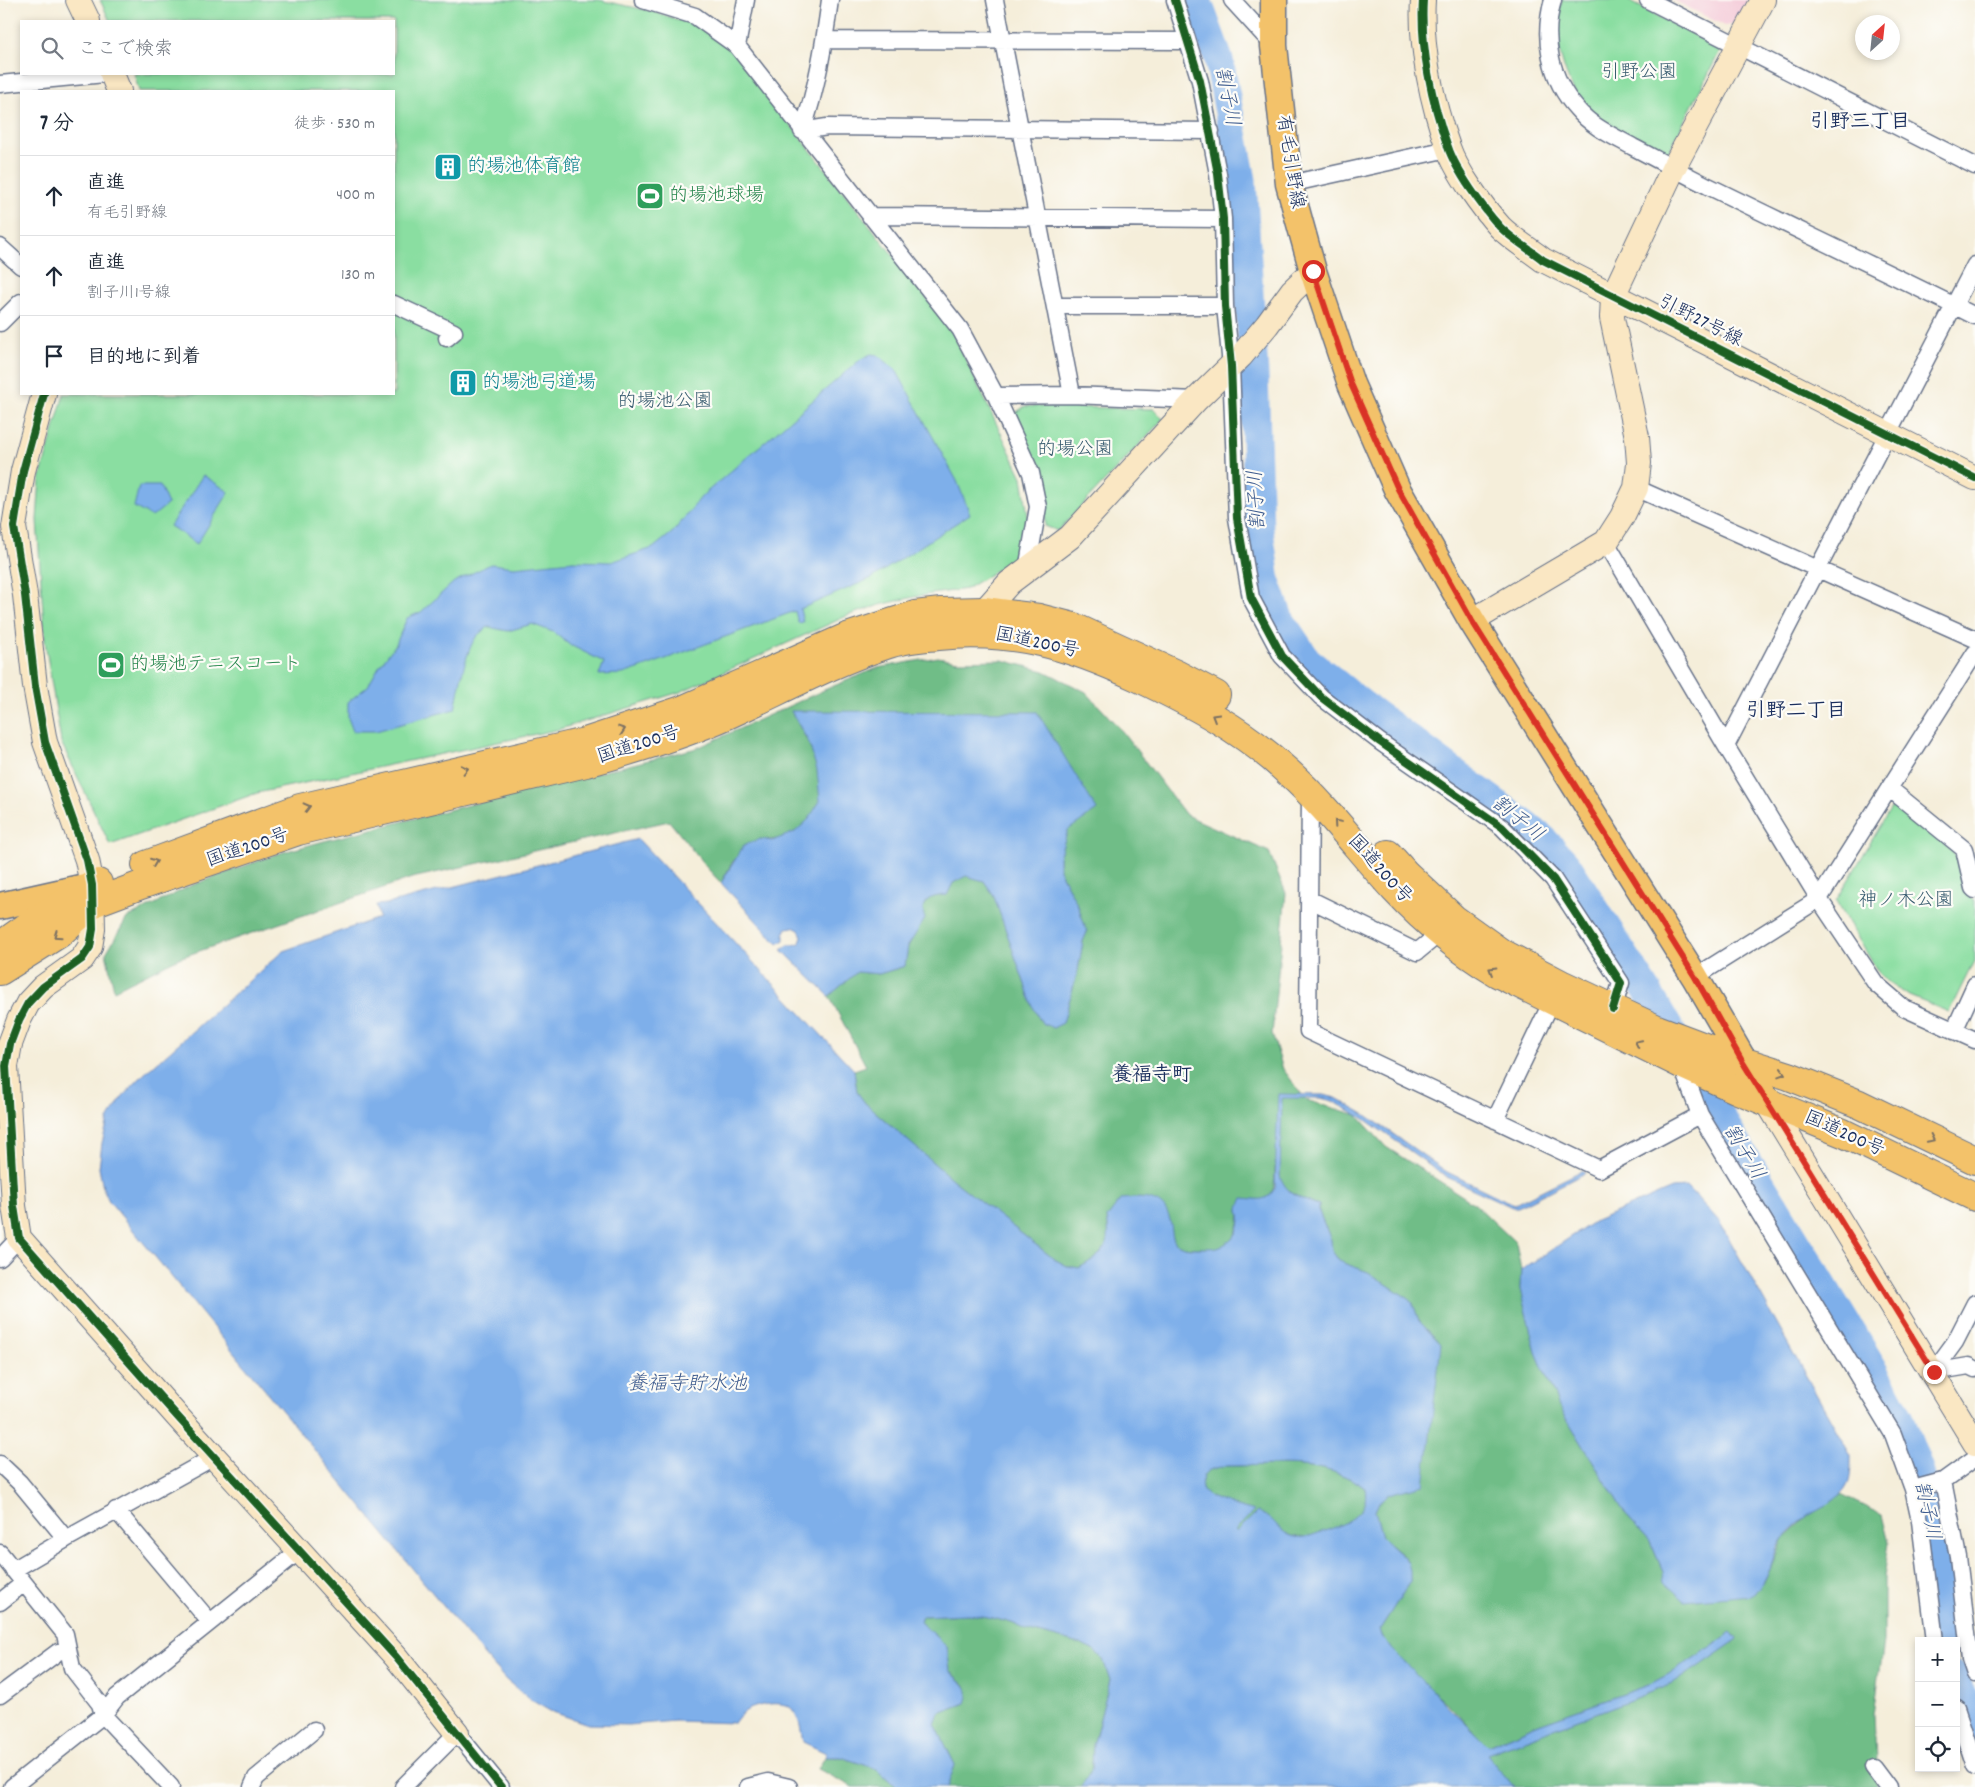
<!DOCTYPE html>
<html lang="ja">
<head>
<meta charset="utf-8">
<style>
  body { margin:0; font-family:Dekko,"Klee One",sans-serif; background:#f2f2f3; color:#1f2937 }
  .controls { position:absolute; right:15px; bottom:15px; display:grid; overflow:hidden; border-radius:0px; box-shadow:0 2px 8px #0003 }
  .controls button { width:45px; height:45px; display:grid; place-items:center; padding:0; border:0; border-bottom:1px solid #e0e1e3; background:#fff; color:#1f2937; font:25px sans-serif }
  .compass { position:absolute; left:1855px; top:15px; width:45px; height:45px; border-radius:50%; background:#fff; box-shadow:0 2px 8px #0003; rotate:27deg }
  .stop { position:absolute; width:15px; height:15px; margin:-11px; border:4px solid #d93025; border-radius:50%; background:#fff }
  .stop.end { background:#d93025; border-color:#fff; box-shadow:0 1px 5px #0008 }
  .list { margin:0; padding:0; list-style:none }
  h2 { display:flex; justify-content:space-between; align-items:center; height:65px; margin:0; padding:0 20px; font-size:21px }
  h2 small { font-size:16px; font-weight:400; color:#747a83 }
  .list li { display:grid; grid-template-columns:32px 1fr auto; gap:15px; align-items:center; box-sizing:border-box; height:80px; padding:0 20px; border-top:1px solid #e0e1e3 }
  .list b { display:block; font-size:19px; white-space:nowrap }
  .list p { margin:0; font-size:16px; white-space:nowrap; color:#747a83 }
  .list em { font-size:16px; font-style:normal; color:#747a83 }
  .icon { flex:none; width:28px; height:28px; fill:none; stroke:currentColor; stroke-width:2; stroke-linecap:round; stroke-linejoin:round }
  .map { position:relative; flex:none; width:1975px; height:1787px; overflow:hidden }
  .search { position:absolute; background:#fff; box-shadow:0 2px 8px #0003; left:20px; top:20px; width:375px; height:55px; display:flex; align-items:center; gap:12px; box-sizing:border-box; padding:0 18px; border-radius:0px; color:#747a83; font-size:19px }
  .panel { position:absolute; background:#fff; box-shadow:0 2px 8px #0003; left:20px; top:90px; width:375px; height:305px; border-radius:0px }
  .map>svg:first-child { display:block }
  .built { fill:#f5cfdb }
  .green { fill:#8adea1; stroke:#528680 }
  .forest { fill:#6fbd87; stroke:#457672 }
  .water { fill:#7eafea; stroke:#4c6fa4; fill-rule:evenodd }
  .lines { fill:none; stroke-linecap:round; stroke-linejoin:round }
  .river { stroke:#7eafea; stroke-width:29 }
  .street-casing { stroke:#677289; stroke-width:19 }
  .secondary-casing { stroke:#677289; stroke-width:26 }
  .primary-casing { stroke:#677289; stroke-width:29 }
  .highway-casing { stroke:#677289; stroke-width:30 }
  .street { stroke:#fff; stroke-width:16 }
  .secondary { stroke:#fae7c3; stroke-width:24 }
  .primary { stroke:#f3c26a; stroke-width:26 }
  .highway { stroke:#f3c26a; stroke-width:28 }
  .cycleway-casing { stroke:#fdfcf7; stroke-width:11 }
  .cycleway { stroke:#1b5e20; stroke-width:8 }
  .oneway { stroke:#7c7163 }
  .route { stroke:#d93025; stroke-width:6 }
  .labels { text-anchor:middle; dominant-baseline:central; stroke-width:4.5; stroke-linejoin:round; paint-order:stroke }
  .park-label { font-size:19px; fill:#375b6f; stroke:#fdfcf7 }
  .street-label { font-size:19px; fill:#1b2f5e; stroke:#fdfcf7 }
  .culture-label { font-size:19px; fill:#0d838f; stroke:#fdfcf7; text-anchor:start }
  .leisure-label { font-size:19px; fill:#27864d; stroke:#fdfcf7; text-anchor:start }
  .water-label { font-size:20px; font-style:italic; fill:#3e5c8f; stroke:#fdfcf7 }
  .neighbourhood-label { font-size:20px; font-weight:bold; fill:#1b2f5e; stroke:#fdfcf7 }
</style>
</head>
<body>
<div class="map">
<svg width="1975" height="1787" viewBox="0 0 1975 1787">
  <rect width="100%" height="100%" fill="#fdfcf7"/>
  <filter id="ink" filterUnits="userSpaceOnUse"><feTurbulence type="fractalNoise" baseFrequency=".02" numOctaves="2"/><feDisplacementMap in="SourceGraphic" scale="10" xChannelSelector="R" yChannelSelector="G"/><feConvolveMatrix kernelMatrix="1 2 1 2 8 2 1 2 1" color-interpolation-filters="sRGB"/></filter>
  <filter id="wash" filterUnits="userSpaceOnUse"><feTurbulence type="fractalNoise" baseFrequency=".0096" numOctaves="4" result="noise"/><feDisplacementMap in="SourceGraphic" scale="20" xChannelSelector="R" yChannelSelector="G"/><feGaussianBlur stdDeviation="1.12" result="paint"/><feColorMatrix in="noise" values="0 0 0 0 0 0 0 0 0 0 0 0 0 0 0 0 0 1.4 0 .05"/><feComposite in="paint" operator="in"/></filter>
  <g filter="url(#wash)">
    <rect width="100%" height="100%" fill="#f5eeda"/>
    <path class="built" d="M1673,0H1749L1738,23L1725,26Z"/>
    <path class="green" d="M100,0H599L651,11L698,26L731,49L951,329L1022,477L1028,516L1024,538L1013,560L966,589L918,596L880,605L849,615L680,692L560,729L257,793L110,845L61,742L45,642L37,520L40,478L64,394H394V91H139L134,74H394V21H110Z
      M1562,0H1627L1721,49L1667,155C1641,141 1608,129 1587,108C1574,95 1567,78 1562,60C1555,36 1555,24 1562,0Z
      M1025,406L1154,409L1163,419L1058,531L1045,526V495L1031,452L1014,414Z
      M1900,805L1951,849L1961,863L1967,893L1975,901V959L1949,1012L1909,996L1881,977L1836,901L1892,806Z"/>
    <path class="forest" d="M938,657L958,661L1002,660L1044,671L1086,692L1122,731L1186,815L1269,852L1286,893L1272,1034L1283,1069L1306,1100L1357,1115L1386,1147L1475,1204L1516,1243L1521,1270L1520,1289L1536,1352L1559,1406L1626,1515L1650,1541L1663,1571L1695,1601L1764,1583L1783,1538L1811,1513L1841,1495L1882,1515L1889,1543L1884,1576V1641L1874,1713L1877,1787H1514L1487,1754L1673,1684L1738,1639L1732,1632L1669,1675L1652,1684L1539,1724L1487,1746C1475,1733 1463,1719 1450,1706C1432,1689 1385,1652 1380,1629L1410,1582L1408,1562L1403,1555L1382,1537L1375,1511L1379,1502L1388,1494L1400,1490L1441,1344L1419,1321L1412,1301L1368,1272L1343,1263L1337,1258L1332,1251L1331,1240L1319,1212V1205L1303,1200L1283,1187L1275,1162C1275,1200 1274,1195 1239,1209C1242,1225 1234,1246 1215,1249C1210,1249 1204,1248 1199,1248C1192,1248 1182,1248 1176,1243C1171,1238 1171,1227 1170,1220L1107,1218C1112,1247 1104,1254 1079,1268L1067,1266L1054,1259L953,1180L865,1103L857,1092L854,1070L866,1066L829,996L857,972L879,974L905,966L908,946L916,932L925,902L933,896L947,895L953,883L966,875L984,881L993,894L1033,1007L1042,1023L1053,1027L1063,1023L1078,970L1083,941L1087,932L1078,906L1059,870V857L1068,830L791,711C805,736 825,770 821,799C819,809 808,821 801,827C790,837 775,842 761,839L733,861L721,883L707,868L669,821L412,878L179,958L114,990L106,953L127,918L190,886L280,853L324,841L697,748L824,690L877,668Z
      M1227,1466C1274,1466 1326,1458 1365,1488C1372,1515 1341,1526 1321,1533C1314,1535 1305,1538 1298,1537C1286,1536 1277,1528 1270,1518L1236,1532L1234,1530L1254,1511C1241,1507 1211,1501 1203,1491C1201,1488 1201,1483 1202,1480C1204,1468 1217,1468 1227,1466Z
      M969,1614L993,1618L1012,1623L1027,1630L1080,1644L1093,1650L1103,1659L1110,1680L1093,1746L1092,1768L1081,1787H947L955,1765L935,1724L939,1713L966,1703V1685L950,1671L947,1647L920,1622L922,1616Z
      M825,1757H841L877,1769L892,1783L899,1787H853L818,1769Z"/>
    <path class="water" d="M871,354L878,355L896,370L957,481L970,514L872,578L800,609L803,622L798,623L795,611L641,668L623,674L599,675L604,662L570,645L553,632L532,624L508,631L488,627C485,630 479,633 476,637C465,652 459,690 455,709L376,731H353L348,718V702L368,686L380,665L396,644L407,618L421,612L454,582L491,564L514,567L573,561L611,562L653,548L673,532L702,496L861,359Z
      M203,475L229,492L197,544L170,526Z
      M139,486H160L168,504L152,517L134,507Z
      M791,711L1037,712L1097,810L1068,830L1059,857V870L1078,906L1087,932L1083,941L1078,970L1063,1023L1053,1028L1042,1023L1033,1007L993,894L984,881L966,876L953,883L947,895C931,896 918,900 925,919L908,946L905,966L879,974L857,972L829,996L782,950L788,945H794L800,943L802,936L799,930L793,927L787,928L784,934V940L778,944L721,883L744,845L761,839L772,841L795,832L808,820L820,801L817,770L809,743Z
      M638,839L854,1070L857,1092L865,1103L953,1180L1054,1259L1067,1266L1079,1268C1104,1254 1112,1247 1107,1218L1121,1199C1144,1197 1167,1196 1171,1225C1172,1231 1172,1239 1176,1243C1183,1249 1194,1248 1202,1248C1221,1249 1238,1242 1240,1220C1241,1216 1239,1213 1239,1209C1239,1206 1242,1201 1243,1198C1259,1199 1266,1203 1275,1188L1278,1094L1323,1095L1336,1098L1366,1115L1447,1172L1509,1202L1515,1204L1583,1170L1585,1173L1518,1207H1512L1447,1177L1363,1118L1333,1101L1321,1098H1282L1280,1176C1286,1194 1302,1200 1319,1205V1212L1331,1240L1332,1251L1337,1258L1343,1263L1368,1272L1412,1301L1419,1321L1441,1344L1424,1485L1388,1494L1379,1502L1375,1511L1382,1537L1402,1555L1408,1562L1410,1571V1582L1380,1629L1382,1636L1391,1649L1488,1746L1539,1724L1652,1684L1669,1675L1732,1632L1738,1639L1673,1684L1487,1754L1514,1787H1081L1092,1768L1093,1746L1110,1680L1103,1659L1093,1650L1080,1644L1027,1630L1012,1623L993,1618L969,1614L922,1616L920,1622L947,1647L950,1671C961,1684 973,1684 966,1703L939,1713L935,1724L955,1765L947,1787H899L892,1783L877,1769L841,1757H825L826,1753L803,1742C801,1731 800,1718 792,1709C783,1699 754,1705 744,1712C740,1715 737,1719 734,1723L675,1721L628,1725L588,1724L550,1711L531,1700L506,1680L483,1654L109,1201L103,1188L99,1168L102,1143L108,1120L122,1097L144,1074L283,951L379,918L376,905L387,904ZM1227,1466C1274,1466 1326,1458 1365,1488C1371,1515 1341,1526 1321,1532C1313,1535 1303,1539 1295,1537C1283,1534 1279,1527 1271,1519C1267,1516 1261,1514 1257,1512L1236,1532L1235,1530L1254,1511C1242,1507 1211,1501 1203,1491C1201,1488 1201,1484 1202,1480C1204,1468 1217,1468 1227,1466Z
      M1687,1187L1719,1221L1851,1456C1851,1467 1851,1477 1847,1486C1841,1499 1825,1505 1813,1512C1804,1518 1791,1528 1784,1537C1769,1555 1773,1583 1750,1595L1685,1601L1664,1582L1663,1571L1650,1541L1626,1515L1559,1406L1536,1352L1520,1289L1521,1270L1595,1221L1672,1188Z"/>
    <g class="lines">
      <path class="river" d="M1197,0L1219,60L1242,180L1254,374L1259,530L1266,582L1279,618L1307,660L1363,705L1538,834L1567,865L1649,994L1719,1114L1873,1368L1900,1419L1920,1472L1927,1500L1947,1641
        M1956,1675L1975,1736"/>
    </g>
  </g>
  <g filter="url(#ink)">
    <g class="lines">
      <defs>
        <path id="street" d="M643,0L695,16L737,46L960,329L996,396L1031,473L1038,507L1027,570
          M830,0C824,44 817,89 802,131L827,127L1211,131
          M995,0L1072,395
          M1175,0L1200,81L1218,174L1223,219L1225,306L1231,366L1237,518L1251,598L1282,656L1321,697L1380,742L1502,827L1553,879L1621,983L1613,1009
          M1232,0L1274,46
          M1553,0C1542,38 1550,79 1577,109C1592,127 1613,136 1633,147C1658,160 1684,174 1710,187C1798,230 1887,272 1975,316
          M1648,0L1975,166
          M824,40L1187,41
          M737,46L746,0
          M0,84L105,74
          M1289,184L1448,149
          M870,216L1223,219
          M0,247L21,266
          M394,304L454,332L447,338
          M1055,306H1225
          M0,323L21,302
          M996,396L1072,395L1196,400
          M1636,488L1975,639
          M1606,542L1726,746L1819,899L1876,984L1904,1008L1975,1040
          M1726,746L1975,265
          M1889,788L1964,849L1973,888L1975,890
          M1310,793L1308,1031L1599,1169L1700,1115
          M1309,899L1417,952L1440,933
          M1695,977L1819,899L1975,653
          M1954,1031L1975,985
          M1681,1064L1700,1115L1893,1434L1913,1489L1920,1521L1935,1641
          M1495,1120L1552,1001
          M0,1258L19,1238
          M1933,1372L1955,1342L1975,1303
          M1933,1372L1969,1366L1975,1369
          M1975,1458L1943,1481L1958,1557L1970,1659L1975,1674
          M0,1464L20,1483L66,1539L214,1457
          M1913,1489L1943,1481
          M116,1510L210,1622
          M0,1553L65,1634L72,1668L100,1704L103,1715L171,1787
          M13,1570L66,1539
          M0,1602L24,1583
          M0,1695L58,1652L67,1650
          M1956,1709L1975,1766
          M1873,1767L1888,1787
          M12,1787L103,1715L117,1697L300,1550
          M252,1787L256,1778L314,1730
          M403,1787L457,1733L501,1787
          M748,1787L768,1782L789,1787"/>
        <path id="secondary" d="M78,0L88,21
          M1423,0C1420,47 1432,103 1448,147C1456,171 1483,208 1500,227C1512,239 1529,249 1543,260L1975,478
          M112,74L119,91
          M44,394L23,471L14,527L25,595L35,686L45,742L87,860L92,885L93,929L90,947L82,959L43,987L28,1003L19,1020L10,1044L6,1066L14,1206L19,1238L177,1416L396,1657L457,1733
          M1472,621L1606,542L1622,517L1636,488L1639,463L1637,437L1612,318L1613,296L1673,169L1763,0
          M984,626V611L1009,583L1070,537L1196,400L1241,356L1267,325L1292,291L1313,271
          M1768,1103L1975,1443"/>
        <path id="primary" d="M1274,0V46L1289,184L1313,271L1351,384L1397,489L1472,621L1695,977L1768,1103
          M0,906L85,887"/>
        <path id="highway" d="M1388,854L1406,874L1454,919L1500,952L1561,984L1657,1029L1742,1061L1789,1076L1859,1104L1975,1160
          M146,865L300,808L585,742L682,710L847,637L915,615L941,612L984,611L1039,618L1074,627L1176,674L1216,695
          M0,946L39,918L98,883
          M0,971L60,933L93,903L141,885L298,831L586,763C630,751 674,738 716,720C773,695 827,664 886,645C902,639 920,638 938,636C1012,628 1070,646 1137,677C1193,704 1242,729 1288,772C1328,808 1359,851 1395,890C1425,922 1459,950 1497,973L1681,1064L1738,1090L1843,1133L1975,1197"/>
      </defs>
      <use href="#street" class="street-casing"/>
      <use href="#secondary" class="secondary-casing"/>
      <use href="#primary" class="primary-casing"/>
      <use href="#highway" class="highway-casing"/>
      <use href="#street" class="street"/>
      <use href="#secondary" class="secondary"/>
      <use href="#primary" class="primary"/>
      <use href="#highway" class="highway"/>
      <defs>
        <path id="cycleway" d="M1175,0L1200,81L1218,174L1223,219L1225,306L1231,366L1237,518L1251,598L1282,656L1321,697L1380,742L1502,827L1553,879L1621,983L1613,1009
          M1423,0C1420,47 1432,103 1448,147C1456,171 1483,208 1500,227C1512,239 1529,249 1543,260L1975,478
          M44,394L23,471L14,527L25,595L35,686L45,742L87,860L92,885L93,929L90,947L82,959L43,987L28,1003L19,1020L10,1044L6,1066L14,1206L19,1238L177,1416L396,1657L501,1787"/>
      </defs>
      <use href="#cycleway" class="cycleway-casing"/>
      <use href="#cycleway" class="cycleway"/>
    </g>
    <defs><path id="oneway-chevron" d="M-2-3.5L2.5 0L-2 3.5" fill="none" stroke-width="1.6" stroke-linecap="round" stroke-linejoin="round" transform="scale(1.25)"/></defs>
    <g class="oneway">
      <use href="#oneway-chevron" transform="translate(1215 717) rotate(-149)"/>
      <use href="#oneway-chevron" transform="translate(622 730) rotate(-18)"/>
      <use href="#oneway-chevron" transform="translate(465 769) rotate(-13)"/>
      <use href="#oneway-chevron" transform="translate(307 807) rotate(-14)"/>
      <use href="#oneway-chevron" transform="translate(1337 823) rotate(-131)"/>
      <use href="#oneway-chevron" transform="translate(154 862) rotate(-21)"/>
      <use href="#oneway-chevron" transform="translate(57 935) rotate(145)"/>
      <use href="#oneway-chevron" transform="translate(1492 970) rotate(-149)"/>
      <use href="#oneway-chevron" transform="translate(1638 1043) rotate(-154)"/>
      <use href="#oneway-chevron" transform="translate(1782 1073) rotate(18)"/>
      <use href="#oneway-chevron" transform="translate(1931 1139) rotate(26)"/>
    </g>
  </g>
  <g class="lines" filter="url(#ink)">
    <path class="route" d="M1313,271L1351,384L1398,489L1472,621L1695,977L1742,1061L1934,1372"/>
  </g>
  <defs>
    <symbol id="building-square" viewBox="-11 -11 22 22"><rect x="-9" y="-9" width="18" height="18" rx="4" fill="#0f9aa8" stroke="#fdfcf7"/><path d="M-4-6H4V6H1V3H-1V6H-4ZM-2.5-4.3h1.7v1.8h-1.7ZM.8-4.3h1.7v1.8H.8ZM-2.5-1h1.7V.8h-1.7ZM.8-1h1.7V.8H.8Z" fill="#fff"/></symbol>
    <symbol id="stadium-square" viewBox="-11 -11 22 22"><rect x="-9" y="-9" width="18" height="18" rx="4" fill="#2e9e5b" stroke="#fdfcf7"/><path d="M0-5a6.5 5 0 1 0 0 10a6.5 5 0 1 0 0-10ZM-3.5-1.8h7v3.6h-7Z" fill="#fff"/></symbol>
  </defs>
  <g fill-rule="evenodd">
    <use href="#building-square" x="432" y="151" width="32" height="32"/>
    <use href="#stadium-square" x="634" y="180" width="32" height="32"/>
    <use href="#building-square" x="447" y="367" width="32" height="32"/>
    <use href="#stadium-square" x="95" y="649" width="32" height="32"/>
  </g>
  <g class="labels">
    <g class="park-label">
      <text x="1639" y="73">引野公園</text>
      <text x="665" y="402">的場池公園</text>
      <text x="1075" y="450">的場公園</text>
      <text x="1906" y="901">神ノ木公園</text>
    </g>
    <g class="street-label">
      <text transform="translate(1289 162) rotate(81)">有毛引野線</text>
      <text transform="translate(1700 322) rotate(27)">引野27号線</text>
      <text transform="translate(1037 644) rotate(12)">国道200号</text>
      <text transform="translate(639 746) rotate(-18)">国道200号</text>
      <text transform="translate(248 849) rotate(-19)">国道200号</text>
      <text transform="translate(1379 870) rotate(48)">国道200号</text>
      <text transform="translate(1844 1135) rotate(24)">国道200号</text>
    </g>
    <g class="culture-label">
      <text x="467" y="167">的場池体育館</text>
      <text x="482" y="383">的場池弓道場</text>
    </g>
    <g class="leisure-label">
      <text x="669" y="196">的場池球場</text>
      <text x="130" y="665">的場池テニスコート</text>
    </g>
    <g class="water-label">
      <text transform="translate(1226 97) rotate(79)">割子川</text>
      <text transform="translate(1258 500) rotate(-93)">割子川</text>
      <text transform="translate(1517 820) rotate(39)">割子川</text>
      <text transform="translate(1743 1153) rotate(59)">割子川</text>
      <text x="687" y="1385">養福寺貯水池</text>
      <text transform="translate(1926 1511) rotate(78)">割子川</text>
    </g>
    <g class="neighbourhood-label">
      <text x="1860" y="123">引野三丁目</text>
      <text x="1796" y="712">引野二丁目</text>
      <text x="1152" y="1076">養福寺町</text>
    </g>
  </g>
</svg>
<div class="controls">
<button>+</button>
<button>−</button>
<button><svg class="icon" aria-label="locate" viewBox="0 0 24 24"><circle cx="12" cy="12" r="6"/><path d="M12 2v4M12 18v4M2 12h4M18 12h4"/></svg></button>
</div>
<svg class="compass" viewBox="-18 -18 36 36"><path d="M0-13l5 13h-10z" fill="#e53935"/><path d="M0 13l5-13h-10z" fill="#747a83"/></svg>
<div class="stop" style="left:1313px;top:271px"></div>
<div class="stop end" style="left:1934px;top:1372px"></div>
<div class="search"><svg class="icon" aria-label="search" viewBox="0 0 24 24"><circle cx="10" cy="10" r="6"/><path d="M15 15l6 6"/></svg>ここで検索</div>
<section class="panel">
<h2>7 分<small>徒歩 · 530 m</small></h2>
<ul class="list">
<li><svg class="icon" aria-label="ahead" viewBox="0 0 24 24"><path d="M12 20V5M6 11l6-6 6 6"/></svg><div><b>直進</b><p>有毛引野線</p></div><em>400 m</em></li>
<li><svg class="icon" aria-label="ahead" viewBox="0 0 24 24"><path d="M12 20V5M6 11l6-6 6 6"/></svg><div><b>直進</b><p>割子川1号線</p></div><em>130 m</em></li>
<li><svg class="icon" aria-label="arrive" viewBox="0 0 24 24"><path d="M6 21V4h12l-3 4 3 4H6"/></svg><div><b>目的地に到着</b></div></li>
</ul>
</section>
</div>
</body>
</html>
